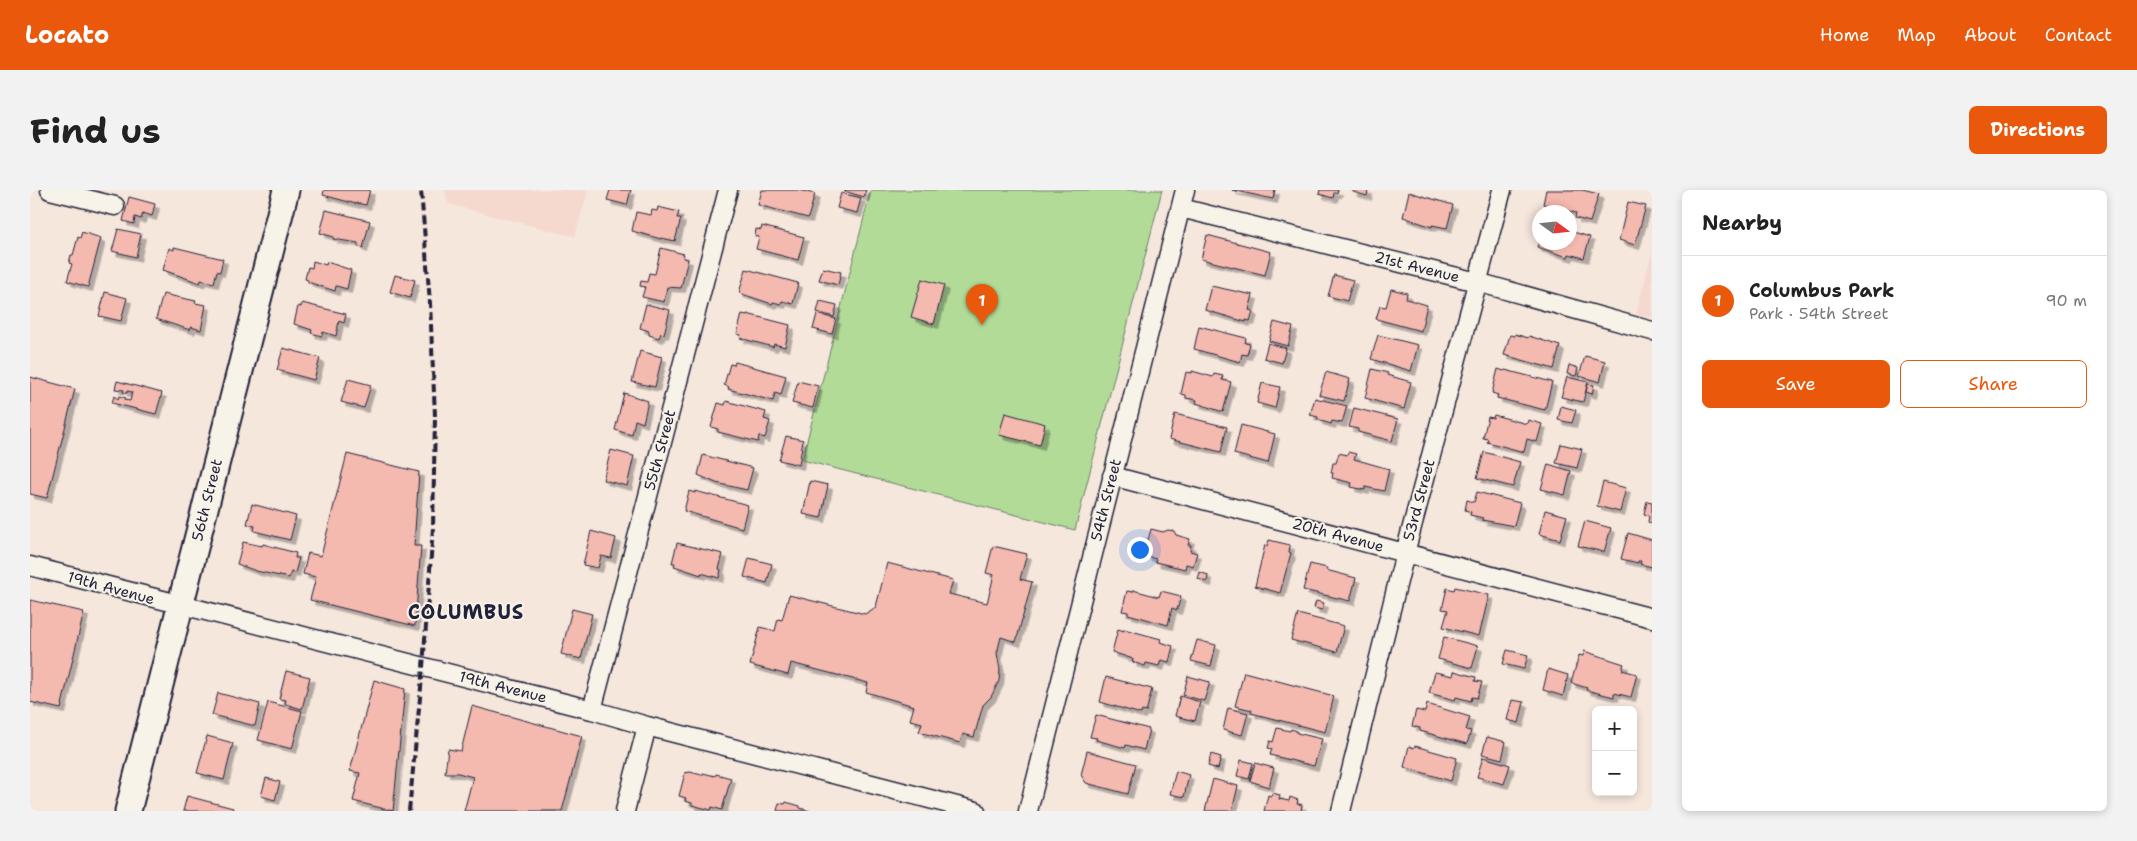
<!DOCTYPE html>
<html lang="en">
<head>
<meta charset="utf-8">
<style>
  body { margin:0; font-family:"Shantell Sans",sans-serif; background:#f2f2f2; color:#222 }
  .controls { position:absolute; right:15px; bottom:15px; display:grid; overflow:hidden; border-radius:8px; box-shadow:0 2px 8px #0003 }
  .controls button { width:45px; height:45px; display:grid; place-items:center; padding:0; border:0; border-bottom:1px solid #e0e0e0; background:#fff; color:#222; font:25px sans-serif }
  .compass { position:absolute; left:1502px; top:15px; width:45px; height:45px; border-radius:50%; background:#fff; box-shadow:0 2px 8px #0003; rotate:105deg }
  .you { position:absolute; left:1109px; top:359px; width:18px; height:18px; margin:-12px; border:4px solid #fff; border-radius:50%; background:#1a73e8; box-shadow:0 0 0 8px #1a73e833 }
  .badge { display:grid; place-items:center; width:32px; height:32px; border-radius:50%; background:#ea580c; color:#fff; font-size:16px; font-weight:700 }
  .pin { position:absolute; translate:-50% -41px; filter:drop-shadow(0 1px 2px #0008) }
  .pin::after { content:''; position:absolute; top:26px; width:18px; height:15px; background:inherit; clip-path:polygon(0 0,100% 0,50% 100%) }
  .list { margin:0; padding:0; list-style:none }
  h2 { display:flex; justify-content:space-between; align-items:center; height:65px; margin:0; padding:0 20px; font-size:21px }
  h2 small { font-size:16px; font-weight:400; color:#767676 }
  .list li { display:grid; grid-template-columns:32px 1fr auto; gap:15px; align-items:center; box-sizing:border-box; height:90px; padding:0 20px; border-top:1px solid #e0e0e0 }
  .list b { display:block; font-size:19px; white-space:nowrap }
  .list p { margin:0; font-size:16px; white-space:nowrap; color:#767676 }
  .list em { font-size:16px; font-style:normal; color:#767676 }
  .actions { display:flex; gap:10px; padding:15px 20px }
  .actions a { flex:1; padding:11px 0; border:1px solid #ea580c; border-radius:8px; text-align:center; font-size:18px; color:#ea580c }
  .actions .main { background:#ea580c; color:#fff }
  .map { position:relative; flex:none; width:1622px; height:621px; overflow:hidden; border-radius:8px }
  header { display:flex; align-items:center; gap:30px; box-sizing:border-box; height:70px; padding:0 25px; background:#ea580c; color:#fff }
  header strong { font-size:24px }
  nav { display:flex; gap:28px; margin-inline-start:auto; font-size:18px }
  .intro { display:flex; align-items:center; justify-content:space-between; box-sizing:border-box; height:120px; padding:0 30px }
  h1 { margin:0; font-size:35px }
  .button { padding:12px 22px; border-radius:8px; background:#ea580c; color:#fff; font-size:18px; font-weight:700 }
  main { display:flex; gap:30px; padding:0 30px }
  aside { flex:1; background:#fff; border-radius:8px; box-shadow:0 2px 8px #0003 }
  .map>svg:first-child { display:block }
  .built { fill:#f5d9cf }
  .green { fill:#b3db98; stroke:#6a7e6a }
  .building { fill:#f4b9af; stroke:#22223b; filter:url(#shadow) }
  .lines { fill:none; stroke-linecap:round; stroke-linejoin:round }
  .street-casing { stroke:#22223b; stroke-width:21 }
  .secondary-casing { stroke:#22223b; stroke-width:29 }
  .street { stroke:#f7f3e8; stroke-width:18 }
  .secondary { stroke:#f7f3e8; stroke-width:25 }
  .rail { stroke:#22223b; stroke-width:4; stroke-dasharray:8 4; stroke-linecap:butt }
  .labels { text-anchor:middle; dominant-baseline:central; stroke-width:4; stroke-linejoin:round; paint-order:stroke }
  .street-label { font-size:15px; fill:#22223b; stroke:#f7f3e8 }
  .district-label { font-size:20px; font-weight:bold; letter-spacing:1px; fill:#22223b; stroke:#f7f3e8 }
</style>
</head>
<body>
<header>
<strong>Locato</strong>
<nav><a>Home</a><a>Map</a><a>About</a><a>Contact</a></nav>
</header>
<div class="intro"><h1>Find us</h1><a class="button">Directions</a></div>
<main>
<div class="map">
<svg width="1622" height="621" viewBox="0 0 1622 621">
  <defs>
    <filter id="shadow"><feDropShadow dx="4.5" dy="4.5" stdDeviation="0" flood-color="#0004"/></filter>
  </defs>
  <rect width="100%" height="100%" fill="#f6e7dd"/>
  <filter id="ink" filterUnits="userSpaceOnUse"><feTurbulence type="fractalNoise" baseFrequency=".02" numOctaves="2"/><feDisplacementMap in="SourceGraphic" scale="10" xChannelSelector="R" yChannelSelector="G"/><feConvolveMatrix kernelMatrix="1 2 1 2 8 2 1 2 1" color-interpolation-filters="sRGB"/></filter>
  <g filter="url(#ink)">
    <path class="built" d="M415,0H558L545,47L418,14Z
      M1622,62V128L1606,124Z"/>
    <path class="green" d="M841,0H1132L1045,340L772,270Z"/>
    <path class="building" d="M294,0H340L336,15L326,13V14L293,5Z
      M580,0H601L597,15L577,10Z
      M732,0H769L785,4L778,28L728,15Z
      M815,0H836L834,7L814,1Z
      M1202,0H1245L1243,9Z
      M1290,0H1308L1307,3H1304L1303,8L1289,4Z
      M1323,0H1338L1337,6L1323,2Z
      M1516,0H1552L1569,4L1560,32L1545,28L1546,23L1513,14Z
      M1379,2L1423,15L1417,38L1402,35V37L1373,27Z
      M811,3L831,8L827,23L807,18Z
      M99,7L125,14L122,26L113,23L111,29L105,27L104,34L93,31Z
      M1598,12L1616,16L1605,55L1589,50Z
      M628,17L649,22L647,28H651L645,51L631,48V49L602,41L606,22L621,25L622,20L627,21Z
      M296,20L340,31L333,58L328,56V53L303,49L304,47L290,43Z
      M732,36L774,47L768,70L726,59L729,47L725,46L726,39L731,40Z
      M88,39L111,44L106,67L82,61Z
      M1540,41L1560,47L1554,68L1539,64L1538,67L1507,57L1510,49V52H1540Z
      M52,42L71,48L58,97L37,91L42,74L39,73L41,65H43L48,47L50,48Z
      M1177,45L1241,62L1235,85L1171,69Z
      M144,57L193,69L190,82L187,81L184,93L171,90L170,93L133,80L139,58L144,60Z
      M631,58L654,64L653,68L658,69L651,98L637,97L634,112L612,107L615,97L610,96L611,91L617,92L619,83L625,84Z
      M283,71L296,75L297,72L321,80L317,99L306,96L305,101L278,92V90L275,89L278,77L282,78Z
      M793,78L811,82L808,95L789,90Z
      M716,79L768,93L763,114L752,111L751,114L743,112L742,114L709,103Z
      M365,85L385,90L380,108L360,102Z
      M1304,85L1323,90L1317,111L1298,106Z
      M892,89L914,95L904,134L881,127Z
      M1181,96L1223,105L1219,120L1223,121L1220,131L1216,130V132L1175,120Z
      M1361,99L1377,103L1376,109L1397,115L1391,141L1346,129L1350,116L1356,117Z
      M75,102L97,108L91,131L69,126Z
      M133,104L166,111L165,113L176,115L171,140L161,137L160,140L126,129Z
      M790,111L807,115L804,127L787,122Z
      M272,113L316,124L314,133L309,131L306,146L293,142L292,146L281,143L282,140L264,134L268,116L271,117Z
      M616,114L640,120L634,144L631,143L629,148L619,145V141L610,138Z
      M712,124L717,125V124L760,135L755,157L744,154L743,157L710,148L711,145L707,144Z
      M787,124L806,129L802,144L783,139Z
      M1244,132L1263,137L1258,156L1239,151Z
      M1169,136L1216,148L1215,153L1220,154L1217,165L1212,164L1210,172L1164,159Z
      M1485,144L1498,148L1499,146L1530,156L1524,179L1474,165L1480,145L1485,146Z
      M1348,145L1388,155L1381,181L1341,169Z
      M1238,153L1256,158L1252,173L1234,168Z
      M253,158L290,168L284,190L247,180Z
      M610,161L632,167L625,197L602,192Z
      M1555,166L1575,171L1570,192L1549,186Z
      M705,172L756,186L751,205L745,203L743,211L698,199L699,197L694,195L700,174L704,175Z
      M1539,175L1548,178L1546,186L1537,184Z
      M1342,179L1358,183L1357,185L1381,192L1374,219L1335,208Z
      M1468,179L1474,181L1475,180L1522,192L1515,220L1467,208L1468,205L1462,203Z
      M1162,181L1183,187L1184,184L1193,186L1192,190L1201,192L1193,222L1166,213L1167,210L1156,208V205L1151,204L1156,182L1162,183Z
      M1296,182L1320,189L1314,211L1289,205Z
      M0,187L45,199L17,308L0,304Z
      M1537,187L1558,192L1553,212L1531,207Z
      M318,189L341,195L334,218L311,212Z
      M87,191L132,203L126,224L82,213L84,206L88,209L89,206L96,208L95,210L100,211L102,202L97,201V203L93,202L94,200L85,199Z
      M768,191L788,196L783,218L762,213Z
      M1232,193L1250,197L1245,218L1227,213Z
      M1558,194L1564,195L1562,204L1556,202Z
      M594,203L618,211L613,233L605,230L602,245L585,240Z
      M1285,208L1317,216L1312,233L1302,231L1301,234L1288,230V227L1280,225Z
      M696,211L736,222L734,229L740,231L735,248L729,246L728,252L688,242V239L681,237L688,213L695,215Z
      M1531,216L1546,220L1542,233L1528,230Z
      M1324,218L1368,229L1362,251L1328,242V239L1319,237Z
      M975,223L1015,234L1010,255L969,245Z
      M1145,224L1197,237L1191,262L1139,249Z
      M1464,225L1497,234L1498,230L1512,234L1507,252L1497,249L1494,262L1457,252L1458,249L1453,248L1458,227L1463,228Z
      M1211,235L1245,244L1238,273L1204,264Z
      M756,246L773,250L769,275L749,270Z
      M1531,254L1552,259L1547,278L1526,273Z
      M581,260L604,266L597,296L573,290Z
      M1318,262L1326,264L1324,269L1359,279L1354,301L1335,297V300L1321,297L1322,293L1302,288L1303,283H1301L1303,273H1306L1309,263L1317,265Z
      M1454,262L1490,272L1483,297L1447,288Z
      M317,264L389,282L384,356H391L385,436L280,410L286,387L273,384L278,363L291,366Z
      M673,265L723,278L717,300L686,293L668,285Z
      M1518,274L1541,281L1535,305L1511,299Z
      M780,291L798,295L791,328L773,324Z
      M1573,292L1596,298L1590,322L1567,316Z
      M659,301L665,303V301L718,315L712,338L654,321Z
      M1447,302L1490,313L1484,336L1452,330L1453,328L1440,325L1441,322L1435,320L1437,310L1444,312Z
      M1617,311L1622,312V334L1618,332L1619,326L1614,324Z
      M222,314L266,326L260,350L224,341L225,336L217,334Z
      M1515,320L1537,326L1530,350L1509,344Z
      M1555,331L1581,338L1574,362L1548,356Z
      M1121,339L1133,342L1138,340L1144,341L1146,345L1160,349L1158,355H1161L1160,361L1167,363L1163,376L1156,374L1155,379L1125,372L1126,369L1116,366L1117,364L1109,362L1112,348L1118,350Z
      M561,341L586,348L581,368L571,366L568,378L553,375Z
      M1598,343L1622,350V377L1610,374L1611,371H1608V373L1591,369Z
      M1239,350L1260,355L1259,362L1261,363L1250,403L1225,396L1235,355L1237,356Z
      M213,352L232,356L233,354L266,363L265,368H269L265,383L261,382L259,388L226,381L207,374Z
      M647,353L693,364L689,379L691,380L689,388L671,383V385L644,376L645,373H642Z
      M963,356L997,364L990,389L1002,392L986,452L971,447L967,463L970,480L969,491L961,507L953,515L944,547L933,544L930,553L889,542L892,533L880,530L884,516L836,502L838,493L761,473L758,485L720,475L730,437L745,441L748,429L752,430L759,405L835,424L846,417L857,373L923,390L919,404L957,413L964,385L956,383Z
      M719,368L742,374L737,393L714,387Z
      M1280,374L1297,378L1296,380L1326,388L1320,411L1273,400Z
      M1170,382L1178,385L1177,392L1168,389Z
      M1425,397L1459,405L1449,446L1413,437L1418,420L1412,419L1417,398L1424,400Z
      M1103,400L1129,407L1131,401L1151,406L1147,420L1142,418L1138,435L1098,424V422L1092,421L1097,401L1103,402Z
      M0,410L54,422L31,519L0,512Z
      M1286,411L1294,413L1292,420L1284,418Z
      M542,419L562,424L551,469L531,464Z
      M1268,424L1314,436L1307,462L1261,450Z
      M1088,439L1094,441V439L1131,449L1130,452L1143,456L1139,472L1131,470L1129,476L1116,473L1115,476L1102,472L1103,469L1082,462Z
      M1414,447L1448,456L1442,478L1408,469Z
      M1167,450L1186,455L1181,476L1161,471Z
      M1477,460L1498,465L1494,479L1473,474Z
      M1554,461L1594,474L1592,480L1607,484L1601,507L1584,503V507L1556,500L1557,498L1541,493L1549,465L1553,466Z
      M1518,479L1538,485L1533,506L1513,500Z
      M256,481L280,487L272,519L255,514L256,510L249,509Z
      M1424,481L1446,487L1445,491L1452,492L1447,508L1442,507L1441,511L1426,507L1425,510L1399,503L1405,482L1423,486Z
      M1214,482L1304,506L1295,542L1221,523L1222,520L1205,516Z
      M1158,486L1180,492L1174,511L1153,505Z
      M1076,487L1122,499L1116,522L1112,521L1111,524L1070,512Z
      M344,490L375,499L363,621L323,611L330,583L320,581Z
      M188,503L230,514L225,536L182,525Z
      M1150,506L1170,512L1165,531L1145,526Z
      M1482,510L1494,512L1489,533L1477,530Z
      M238,512L272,521L262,559L228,550Z
      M1397,514L1440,527L1436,540L1441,541L1437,554L1390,541V538L1382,536L1386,520L1395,522Z
      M442,516L552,546L532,621H434L443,587L428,583H415L418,559L431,561Z
      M1198,518L1218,523L1212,545L1193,540Z
      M1066,525L1119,539L1114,560L1096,555L1095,558L1066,550L1067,548L1060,547Z
      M1247,538L1260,541L1261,539L1267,541V543L1292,549L1284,576L1240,565L1242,559L1238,558L1240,551L1243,552Z
      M177,546L203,553L194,590L167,583Z
      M1457,547L1476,552L1472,569L1452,564Z
      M1379,556L1384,558L1385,556L1427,568L1421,591L1374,577Z
      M1057,561L1106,574L1098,604L1056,593L1051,585Z
      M1181,564L1191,567L1188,579L1178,576Z
      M1453,567L1480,575L1474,594L1447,587Z
      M1211,570L1223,573L1219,589L1207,586Z
      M1225,573L1244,578L1239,597L1220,591Z
      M1146,581L1159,585L1154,607L1140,604Z
      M660,582L672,585L673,583L685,586L686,584L701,588L692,620L682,617L681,620L662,615V613L655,611L656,608L649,606L655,583Z
      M236,588L250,592L245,610L231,606Z
      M1183,589L1208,596L1202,621H1175Z
      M1242,603L1250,605L1249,609L1259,611L1260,607L1268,610L1267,614L1272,615L1271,621H1234L1238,605L1241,606Z
      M157,606L203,618L202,621H153Z
      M756,612L770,616V618L780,621H747L749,613L755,614Z"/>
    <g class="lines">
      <defs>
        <path id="street" d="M20,0L85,16
          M1151,18L1447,92L1622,141
          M1082,286L1622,428
          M0,376L562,520L617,536L946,621
          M562,520L698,0
          M595,621L617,536
          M998,621L1155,0
          M1311,621L1375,363L1472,0"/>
        <path id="secondary" d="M98,621L256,0"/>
      </defs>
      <use href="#street" class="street-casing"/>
      <use href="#secondary" class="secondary-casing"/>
      <use href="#street" class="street"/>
      <use href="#secondary" class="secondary"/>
      <path class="rail" d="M379,621L393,477L403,338L405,226L400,113L391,0"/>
    </g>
  </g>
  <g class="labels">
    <g class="street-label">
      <text transform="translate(1387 77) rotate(14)">21st Avenue</text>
      <text transform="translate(630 260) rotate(-75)">55th Street</text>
      <text transform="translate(177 310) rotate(-76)">56th Street</text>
      <text transform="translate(1076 310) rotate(-76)">54th Street</text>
      <text transform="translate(1389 310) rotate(-75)">53rd Street</text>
      <text transform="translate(1308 345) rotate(15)">20th Avenue</text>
      <text transform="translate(81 398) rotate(15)">19th Avenue</text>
      <text transform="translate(473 497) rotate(14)">19th Avenue</text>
    </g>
    <g class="district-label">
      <text x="436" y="422">COLUMBUS</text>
    </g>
  </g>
</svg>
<div class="controls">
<button>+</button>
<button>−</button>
</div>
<svg class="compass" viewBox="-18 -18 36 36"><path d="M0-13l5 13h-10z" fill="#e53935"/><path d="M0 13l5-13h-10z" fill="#767676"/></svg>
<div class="you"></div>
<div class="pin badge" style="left:952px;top:135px">1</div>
</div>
<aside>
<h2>Nearby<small></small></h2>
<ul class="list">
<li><span class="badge">1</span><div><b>Columbus Park</b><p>Park · 54th Street</p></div><em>90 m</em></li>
</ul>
<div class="actions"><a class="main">Save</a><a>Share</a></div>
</aside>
</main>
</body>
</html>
